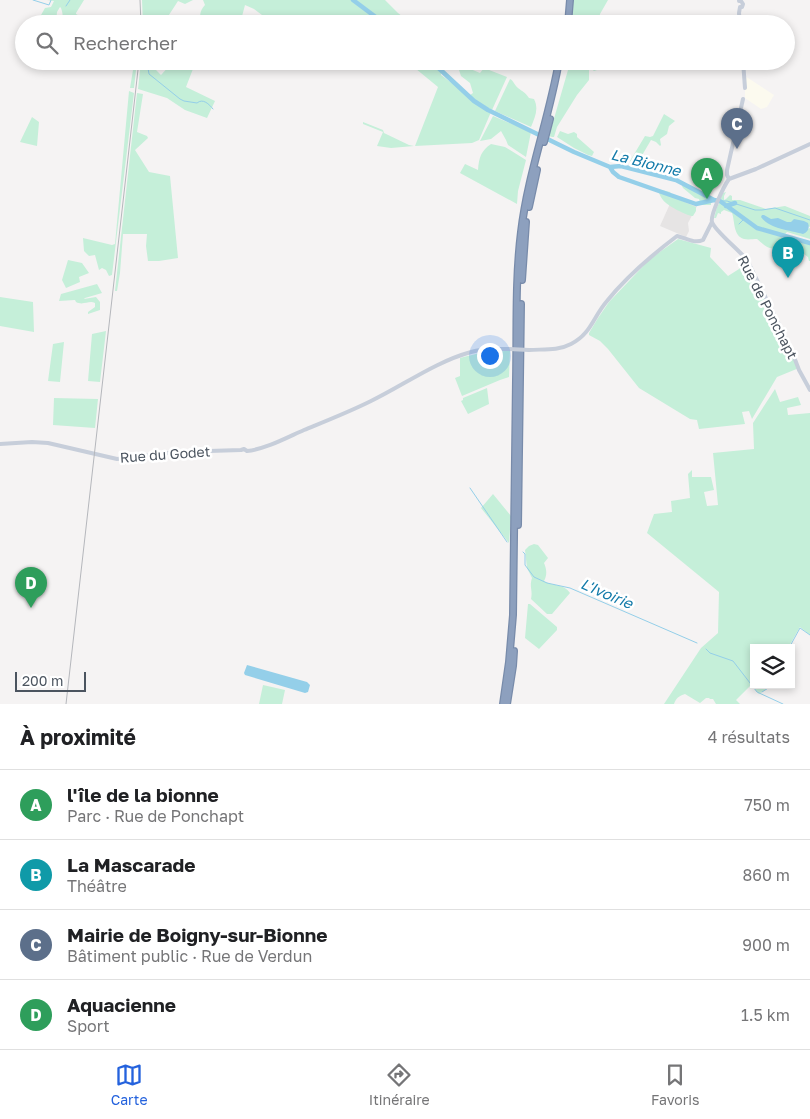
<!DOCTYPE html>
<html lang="fr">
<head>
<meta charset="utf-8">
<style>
  body { margin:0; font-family:"Golos Text",sans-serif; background:#f2f2f2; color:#202124 }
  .controls { position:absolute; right:15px; bottom:15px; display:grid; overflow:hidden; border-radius:0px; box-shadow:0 2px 8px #0003 }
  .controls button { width:45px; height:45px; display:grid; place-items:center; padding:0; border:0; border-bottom:1px solid #e0e0e0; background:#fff; color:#202124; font:25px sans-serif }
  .scale { position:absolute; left:15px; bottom:12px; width:71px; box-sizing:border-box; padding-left:5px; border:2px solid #4b545f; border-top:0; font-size:14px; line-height:18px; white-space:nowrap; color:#4b545f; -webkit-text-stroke:4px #fff; paint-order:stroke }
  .you { position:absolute; left:489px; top:355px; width:18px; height:18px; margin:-12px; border:4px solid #fff; border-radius:50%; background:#1a73e8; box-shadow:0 0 0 8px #1a73e833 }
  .badge { display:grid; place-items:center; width:32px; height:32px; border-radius:50%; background:#2462dd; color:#fff; font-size:16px; font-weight:700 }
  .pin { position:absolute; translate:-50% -41px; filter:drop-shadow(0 1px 2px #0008) }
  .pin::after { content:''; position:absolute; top:26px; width:18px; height:15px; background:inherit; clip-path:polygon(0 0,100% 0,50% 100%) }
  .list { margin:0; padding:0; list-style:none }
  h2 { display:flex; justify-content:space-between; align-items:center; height:65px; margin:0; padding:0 20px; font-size:21px }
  h2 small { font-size:16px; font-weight:400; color:#757577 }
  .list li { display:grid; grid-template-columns:32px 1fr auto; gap:15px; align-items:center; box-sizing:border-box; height:70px; padding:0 20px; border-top:1px solid #e0e0e0 }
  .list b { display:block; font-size:19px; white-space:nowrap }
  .list p { margin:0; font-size:16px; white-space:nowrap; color:#757577 }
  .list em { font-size:16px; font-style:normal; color:#757577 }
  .icon { flex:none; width:28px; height:28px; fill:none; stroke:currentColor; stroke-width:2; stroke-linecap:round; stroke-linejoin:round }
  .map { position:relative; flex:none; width:810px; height:704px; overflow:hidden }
  .search { position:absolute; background:#fff; box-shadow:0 2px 8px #0003; left:15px; right:15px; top:15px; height:55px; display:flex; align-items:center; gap:12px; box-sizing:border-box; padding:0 18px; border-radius:28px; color:#757577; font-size:19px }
  .sheet { height:345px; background:#fff }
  nav { display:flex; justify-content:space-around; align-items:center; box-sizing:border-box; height:70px; border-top:1px solid #e0e0e0; background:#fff; font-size:14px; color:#757577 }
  nav a { display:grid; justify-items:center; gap:2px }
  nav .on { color:#2462dd }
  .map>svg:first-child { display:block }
  .commercial { fill:#fcfaef }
  .education { fill:#e6e4e4 }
  .green { fill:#c5efd9 }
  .water { fill:#94cfe9 }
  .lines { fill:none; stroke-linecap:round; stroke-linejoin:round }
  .stream { stroke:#94cfe9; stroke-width:1 }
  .river { stroke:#94cfe9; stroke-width:4.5 }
  .highway-casing { stroke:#788baa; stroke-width:8 }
  .secondary { stroke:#c7ceda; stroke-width:4 }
  .highway { stroke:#8da0be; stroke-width:5.5 }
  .rail { stroke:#b5b7bc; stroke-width:1 }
  .secondary-bridge { stroke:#c7ceda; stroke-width:4 }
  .labels { text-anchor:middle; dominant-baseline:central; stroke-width:5; stroke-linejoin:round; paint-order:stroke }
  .street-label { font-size:14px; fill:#4b545f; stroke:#fff }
  .water-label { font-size:15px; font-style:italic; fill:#137baa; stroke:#fff }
</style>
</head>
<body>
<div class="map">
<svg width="810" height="704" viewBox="0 0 810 704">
  <rect width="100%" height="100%" fill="#f5f3f3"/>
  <path class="commercial" d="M745,76L774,95L767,107L761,109L745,98Z"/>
  <path class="education" d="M673,197L697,206L688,223L689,231L686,237L660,226Z"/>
  <path class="green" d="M47,0H84L76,13V14L95,24H59C64,19 63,14 61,8L60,7L57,12L56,24H36L45,8L51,7L54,1Z
    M142,0H193L185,4L178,1L167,18L168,20L164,24H143Z
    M203,0H353V2L383,22L384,24H274L254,9L245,5L240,24H201C200,15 199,12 205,5Z
    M356,0H385L398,13L412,24H387Z
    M573,0H608L600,14L598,24H571Z
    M108,61H137L134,88H130L133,70L124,69L115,70L114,62L111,63V69L106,68L105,66L108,62Z
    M141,61H158L156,70L161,75L171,64L180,66L182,61H196L186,87L215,101L207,118L185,110L167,98L138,89Z
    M404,61H430L441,71V75L491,112L479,140L472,143L415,146L438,87L410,64Z
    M569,61H590V66L592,61H602L597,70L594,71L589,67V80L577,95L557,127L554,137H552L549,136L568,70Z
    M461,65L480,73L484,68L507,77L492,110L475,100L470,95L473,93L470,83L461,76L459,70Z
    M510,79C514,81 514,85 518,88C523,92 525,92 529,98L534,99C539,109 535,117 531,127L495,111Z
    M129,91L134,93L112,275L109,276L106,270L102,268L99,270L95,255L89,256L84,251L83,238L112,245L115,244Z
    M137,93L143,94L137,132L147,136L148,138L135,150L149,172L170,176L178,258L159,261H148L146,246L147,234H123L120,273L117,291H115Z
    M664,114L675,121L669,126L667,134L660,139L661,145L660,146L656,142L651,140L637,164L630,161L645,136L650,137L653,136Z
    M493,116L531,132L526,157L508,145L506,140L501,131L491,139L480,141Z
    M32,117L39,122L37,146L20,142Z
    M363,122L383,130L384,133L409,145L414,146L391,148L377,146L383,132L363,124Z
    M560,131L568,134L574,132L577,134V137L594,152L592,156L588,155L574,148L557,137Z
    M491,144L505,147L526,160L518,191L517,204L460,173L465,164L478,170C479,157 481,151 491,144Z
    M685,184L692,186L711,197V205H701L699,199L695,198L683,188L682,186Z
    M662,190L670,192L673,197L696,207V211L693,216C687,216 666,205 663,200C661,198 660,195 659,193Z
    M726,192L724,196V200L726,199L730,195L732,196V200H740L766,209L785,206L810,216V227L808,226L804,231L810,228V239L787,232C783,236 782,238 780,242C774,256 763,244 757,239C753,239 748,240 744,239C733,236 735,221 732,213L724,210L721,212V214L718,213L716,218H714L717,207L721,200H723L720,199L723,193Z
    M788,235L810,243V261H809L808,257L801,252H790L784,248Z
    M678,239L711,248L710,257L728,276L739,269L742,260L744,259L799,368L777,377L752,419L749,411L742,412L745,424L699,429L697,420L690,419L639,388L608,349L600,341L589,335V333L598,318L609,302L650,259Z
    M68,260L82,263L89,273L79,277L80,282L66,288L62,280Z
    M97,284L102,293L85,298L84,299L96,297L100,302V310L88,314V312L95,307V303C89,300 83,306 76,302L75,300L59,301L61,294Z
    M0,297L33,302L34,332L0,326Z
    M106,331L100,382L88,381L92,334Z
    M64,342L60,382L48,381L53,344Z
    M504,351H510L509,377L500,380L462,396L455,378L460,376V358C469,356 477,353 486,352C492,352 498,353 504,351Z
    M487,388L489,404L468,414L461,401L463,400V398Z
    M775,389L780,402L798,397L801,405L787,408L788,415L810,413V635L800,627L788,648H754V685H772L759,694L751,685L736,700L740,704H716L713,699H710L709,698H706L700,703L685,694C679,696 676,698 674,704H664L701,648L718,633L719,592L647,533L654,514L672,512L671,501L690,498L688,474L692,470V477H711L714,490L704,492L707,506L718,505L713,453L754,449L753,423Z
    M54,398L98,399L95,428L53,425Z
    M493,494L511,516L509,543L481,508Z
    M534,544L538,545L548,558L544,563C547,570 547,575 544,581C554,587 563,583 570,593L552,614H547L531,599C533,590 529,587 532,578L527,568L525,550L529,546Z
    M528,604H530L557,627V630L539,649L525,638Z
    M263,685L285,690L282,704H259Z"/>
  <path class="water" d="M762,215H764L771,219L778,218L787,222H791L794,219L804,221L808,223C810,228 808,232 803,234C789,230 770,229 761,217Z
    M247,665L307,682L310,685L308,692L305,693L245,675L244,673Z"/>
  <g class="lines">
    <path class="stream" d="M33,0L49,5L51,0
      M66,6L70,0
      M71,24L77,18L88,24
      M118,61L126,65L135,64
      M148,68L149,74L180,99L184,101L197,103C203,98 209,104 213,109
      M720,201H727L755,210H762L775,208L810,220
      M739,224L744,219
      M470,488L507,542
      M523,552L525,554V565L534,577L547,583L570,588L697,643
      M789,648L800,628L810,635
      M706,649L710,653L733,661L757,692L783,704
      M762,692L773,685"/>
    <path class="river" d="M353,0L385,24
      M431,61L474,101L488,110L574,152L610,167L621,166L676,180L714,200L720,201L757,228L810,243
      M610,167L613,172L619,177L696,204L714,200
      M726,206L735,203"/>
    <defs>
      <path id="highway" d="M568,24L570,0
        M544,142L550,119
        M529,207L537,170
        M522,280L526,222
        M518,525L521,304
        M503,704L509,662L513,615C514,537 515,458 516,380C517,330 515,280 521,232C528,173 549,119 559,61
        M507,704L513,666L514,651"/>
    </defs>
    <use href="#highway" class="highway-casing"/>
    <path class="secondary" d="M739,1H741L743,4L742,7H740
      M740,24L739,13L740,7
      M743,61L745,88
      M729,179C724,186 710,215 712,222C714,230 740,251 747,260L791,349L799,370L810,390
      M729,179L756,169L810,144
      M729,179L727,175V170L743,99
      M529,350C543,349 558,351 571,344C591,334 593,317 607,301C627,276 652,255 677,236C686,238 694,244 703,240L712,222
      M0,444L32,442L48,443L117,459L177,452L241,450L244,449L247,451C266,449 286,438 304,430C326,421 349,412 371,401C404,385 435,362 471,352C483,348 496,349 509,349"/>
    <use href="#highway" class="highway"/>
    <path class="rail" d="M140,0L141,24
      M66,704L139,61"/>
    <path class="secondary-bridge" d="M509,349L529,350"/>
  </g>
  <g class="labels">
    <g class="street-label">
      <text transform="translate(768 307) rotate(63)">Rue de Ponchapt</text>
      <text transform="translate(165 454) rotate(-4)">Rue du Godet</text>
    </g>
    <g class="water-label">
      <text transform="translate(646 162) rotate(14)">La Bionne</text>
      <text transform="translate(607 593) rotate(23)">L'Ivoirie</text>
    </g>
  </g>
</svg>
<div class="controls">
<button><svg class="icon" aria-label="layers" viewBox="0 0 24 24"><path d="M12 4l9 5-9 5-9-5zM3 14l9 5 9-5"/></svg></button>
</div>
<div class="scale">200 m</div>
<div class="you"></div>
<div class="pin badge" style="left:707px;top:199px;background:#2e9e5b">A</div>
<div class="pin badge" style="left:788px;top:278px;background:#0f9aa8">B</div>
<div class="pin badge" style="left:737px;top:149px;background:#5c6f8a">C</div>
<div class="pin badge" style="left:31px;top:608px;background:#2e9e5b">D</div>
<div class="search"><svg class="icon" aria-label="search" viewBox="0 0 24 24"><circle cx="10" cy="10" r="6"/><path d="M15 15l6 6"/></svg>Rechercher</div>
</div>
<section class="sheet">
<h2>À proximité<small>4 résultats</small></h2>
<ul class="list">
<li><span class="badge" style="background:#2e9e5b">A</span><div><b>l'île de la bionne</b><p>Parc · Rue de Ponchapt</p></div><em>750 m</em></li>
<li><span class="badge" style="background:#0f9aa8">B</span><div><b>La Mascarade</b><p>Théâtre</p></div><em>860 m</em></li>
<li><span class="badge" style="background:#5c6f8a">C</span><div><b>Mairie de Boigny-sur-Bionne</b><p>Bâtiment public · Rue de Verdun</p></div><em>900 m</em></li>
<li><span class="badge" style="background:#2e9e5b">D</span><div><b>Aquacienne</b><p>Sport</p></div><em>1.5 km</em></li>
</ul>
</section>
<nav>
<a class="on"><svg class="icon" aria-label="map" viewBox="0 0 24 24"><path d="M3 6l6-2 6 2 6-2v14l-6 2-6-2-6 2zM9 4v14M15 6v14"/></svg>Carte</a>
<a><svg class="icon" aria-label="directions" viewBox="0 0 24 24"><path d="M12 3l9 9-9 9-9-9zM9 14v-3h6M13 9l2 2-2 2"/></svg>Itinéraire</a>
<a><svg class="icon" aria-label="saved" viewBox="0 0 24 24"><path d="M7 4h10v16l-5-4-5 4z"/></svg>Favoris</a>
</nav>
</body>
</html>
